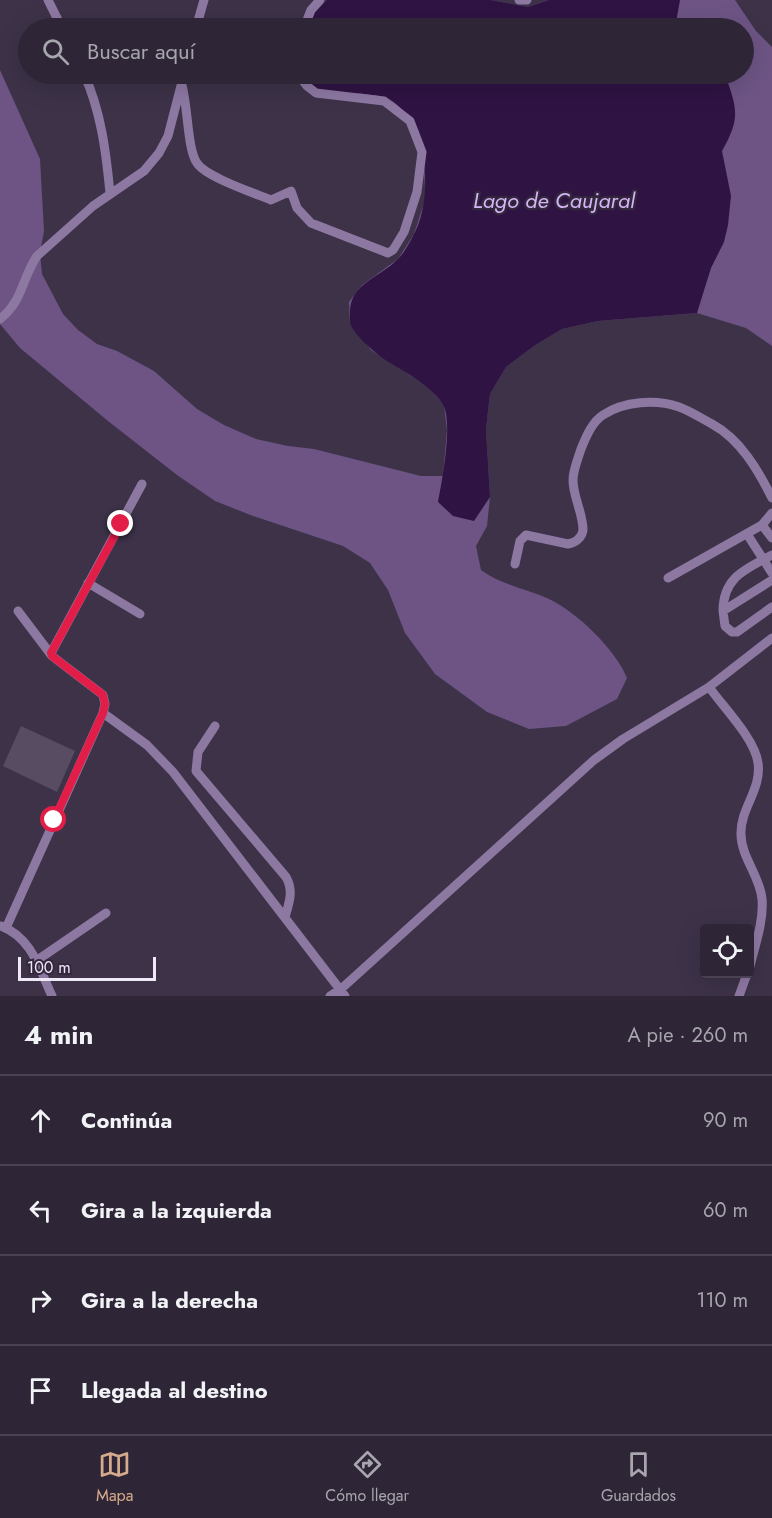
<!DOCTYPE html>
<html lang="es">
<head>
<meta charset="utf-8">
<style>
  body { margin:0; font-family:Jost,sans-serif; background:#362e3e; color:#f1f3f6 }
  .controls { position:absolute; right:18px; bottom:18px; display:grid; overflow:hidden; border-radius:6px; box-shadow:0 6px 24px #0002 }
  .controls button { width:54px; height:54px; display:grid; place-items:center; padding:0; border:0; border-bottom:2px solid #494351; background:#2e2636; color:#f1f3f6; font:30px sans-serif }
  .scale { position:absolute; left:18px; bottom:15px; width:138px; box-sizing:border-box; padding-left:6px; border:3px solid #efe8f6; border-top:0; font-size:16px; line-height:21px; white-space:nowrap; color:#efe8f6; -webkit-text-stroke:4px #33283d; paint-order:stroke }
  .stop { position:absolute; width:18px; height:18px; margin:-14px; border:4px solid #e11d48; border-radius:50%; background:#fff }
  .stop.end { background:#e11d48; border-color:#fff; box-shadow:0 2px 6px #0008 }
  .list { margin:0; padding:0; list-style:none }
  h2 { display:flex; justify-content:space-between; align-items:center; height:78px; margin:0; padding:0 24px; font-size:26px }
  h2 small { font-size:20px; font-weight:400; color:#a7a5ad }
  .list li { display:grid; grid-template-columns:39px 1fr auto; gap:18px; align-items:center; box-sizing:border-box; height:90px; padding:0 24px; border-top:2px solid #494351 }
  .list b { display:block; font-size:22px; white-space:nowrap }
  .list em { font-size:20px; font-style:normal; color:#a7a5ad }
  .icon { flex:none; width:33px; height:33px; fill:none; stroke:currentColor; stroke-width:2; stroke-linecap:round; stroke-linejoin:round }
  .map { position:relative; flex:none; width:772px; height:996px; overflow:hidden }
  .search { position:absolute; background:#2e2636; box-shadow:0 6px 24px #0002; left:18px; right:18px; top:18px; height:66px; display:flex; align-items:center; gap:15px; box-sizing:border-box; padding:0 21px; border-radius:33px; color:#a7a5ad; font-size:22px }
  .sheet { height:438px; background:#2e2636 }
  nav { display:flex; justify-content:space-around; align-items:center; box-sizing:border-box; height:84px; border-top:2px solid #494351; background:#2e2636; font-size:16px; color:#a7a5ad }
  nav a { display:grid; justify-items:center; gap:3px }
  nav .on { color:#d6ab8b }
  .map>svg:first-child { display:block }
  .green { fill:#6d5485 }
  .water { fill:#2f1343 }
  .building { fill:#584c63 }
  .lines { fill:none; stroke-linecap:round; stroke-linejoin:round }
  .minor { stroke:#8d78a2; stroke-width:9 }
  .route { stroke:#e11d48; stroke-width:8 }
  .labels { text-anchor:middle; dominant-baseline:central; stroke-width:4.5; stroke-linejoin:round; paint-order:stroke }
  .water-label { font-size:22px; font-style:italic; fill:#d6b5f6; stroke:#33283d }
</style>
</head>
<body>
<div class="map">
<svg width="772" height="996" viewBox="0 0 772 996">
  <rect width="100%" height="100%" fill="#3d3248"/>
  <path class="green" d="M327,0H491L528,7L549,0H735L756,31L772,47V346L746,328L697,313L598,321L562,329L534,346L506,367L490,394L486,429L490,497L487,526L476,546L481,570C501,585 527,589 549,599C577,612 616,650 627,678L617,699L566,726L529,729L487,712L435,674L405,633L388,590L370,563L343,546L253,516L215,501L177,475L108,421L20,348L0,324V70L40,159L44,231L40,253L42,274L63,314L78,330L97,344L117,351L154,371L197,409L224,425L256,439L288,446L314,449L421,476H443L447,430L444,405L427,386L371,350L350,323L349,302L362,285L398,259L414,234L426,197L422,152L412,121L389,99L349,92L299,74H744V28H308Z"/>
  <path class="water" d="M327,0H491L528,7L549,0H680L675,28H308L314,14Z
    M299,74H725C737,109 741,117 722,151L731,196L728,225L724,242L711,268L697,313L598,321L562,329L534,346L506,367L490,394L486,429L490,497L474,521L453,516L438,502C442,481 454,419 442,403C428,383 404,372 384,359C373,351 355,336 350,323C350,322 350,316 350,314C349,283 380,278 398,259C404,253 409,244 413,236C434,200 429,122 389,99C378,93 332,92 317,91Z"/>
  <path class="building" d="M21,726L75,751L57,792L3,766Z"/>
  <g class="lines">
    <path class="minor" d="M48,0L62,28
      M519,0H527
      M196,28L204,0
      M304,28L311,10L320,0
      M84,74C101,111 106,152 110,193
      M181,82C188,102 187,150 197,163C206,177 254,193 271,200L291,191L297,208L311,223L388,253L393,250L404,232L417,192L422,152L410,121L384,101L316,93L307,86L298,74
      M0,319C23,301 22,278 37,256L93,206L144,171L159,153L168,136L184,74
      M772,513L762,525L772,538
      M747,534L772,573
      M772,555C746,569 723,577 723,611L772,580
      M515,564L520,541L526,535L568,544C575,543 582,538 583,530C583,513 573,497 573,480C573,470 578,459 581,449C586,437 592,422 603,415C624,401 656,399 679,407C690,411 701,418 712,424C740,439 758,470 772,498
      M668,578L762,525
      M88,583L140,614
      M723,611L725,626L732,632H737L772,607
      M51,653L142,484
      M709,687C724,708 755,739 758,763C762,789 740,809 741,834C741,857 760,876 762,899C764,920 755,946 750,966
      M103,713L147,745L173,772L345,996
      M215,726L198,752L196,771L286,877C294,891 289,903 285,917
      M1,926C32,938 39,968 52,996
      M6,928L103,713L105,704L103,695L52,656L18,611
      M36,961L106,913
      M330,996L341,989L594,760L623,739L709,687L772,638
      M739,996L747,974"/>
  </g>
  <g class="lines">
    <path class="route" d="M54,820L103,713L105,704L103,695L52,656L51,653L121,524"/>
  </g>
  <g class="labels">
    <g class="water-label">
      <text x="554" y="200">Lago de Caujaral</text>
    </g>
  </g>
</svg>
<div class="controls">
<button><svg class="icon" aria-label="locate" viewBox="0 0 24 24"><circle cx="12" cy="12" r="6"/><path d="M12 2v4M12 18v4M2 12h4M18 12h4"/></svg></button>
</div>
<div class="scale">100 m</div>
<div class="stop" style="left:54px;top:820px"></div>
<div class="stop end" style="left:121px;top:524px"></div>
<div class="search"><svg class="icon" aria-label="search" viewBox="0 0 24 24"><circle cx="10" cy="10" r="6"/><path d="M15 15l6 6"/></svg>Buscar aquí</div>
</div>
<section class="sheet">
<h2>4 min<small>A pie · 260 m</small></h2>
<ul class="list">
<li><svg class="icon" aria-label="ahead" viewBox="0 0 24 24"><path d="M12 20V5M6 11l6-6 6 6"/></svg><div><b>Continúa</b></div><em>90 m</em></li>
<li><svg class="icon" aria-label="left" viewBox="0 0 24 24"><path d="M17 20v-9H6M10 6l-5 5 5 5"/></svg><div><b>Gira a la izquierda</b></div><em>60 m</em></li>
<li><svg class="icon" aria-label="right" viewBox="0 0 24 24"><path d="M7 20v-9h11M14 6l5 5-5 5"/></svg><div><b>Gira a la derecha</b></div><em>110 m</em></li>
<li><svg class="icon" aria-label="arrive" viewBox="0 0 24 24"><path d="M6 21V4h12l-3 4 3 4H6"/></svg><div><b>Llegada al destino</b></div></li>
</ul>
</section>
<nav>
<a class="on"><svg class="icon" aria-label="map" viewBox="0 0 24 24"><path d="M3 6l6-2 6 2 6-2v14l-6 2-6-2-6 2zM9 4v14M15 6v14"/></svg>Mapa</a>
<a><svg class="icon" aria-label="directions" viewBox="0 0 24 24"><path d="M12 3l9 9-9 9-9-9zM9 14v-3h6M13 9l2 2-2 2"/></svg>Cómo llegar</a>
<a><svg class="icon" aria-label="saved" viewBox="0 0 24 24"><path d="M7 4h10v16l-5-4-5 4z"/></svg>Guardados</a>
</nav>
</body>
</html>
